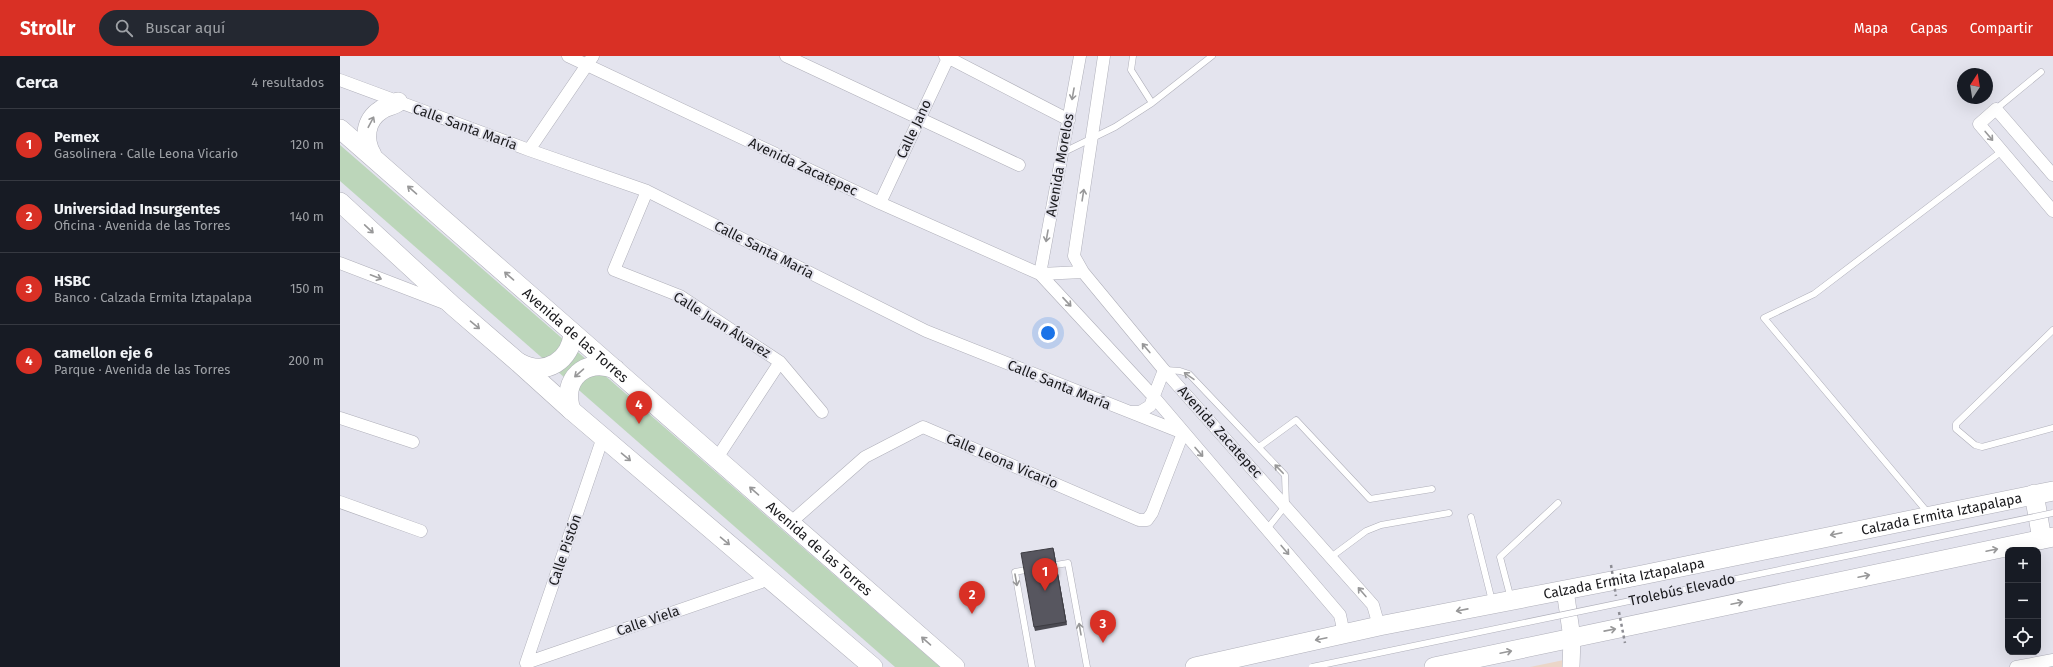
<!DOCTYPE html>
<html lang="es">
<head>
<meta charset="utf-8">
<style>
  body { margin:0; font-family:"Fira Sans",sans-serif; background:#242831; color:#f1f3f6 }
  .controls { position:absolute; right:12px; bottom:12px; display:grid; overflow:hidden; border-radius:8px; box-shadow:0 4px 16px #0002 }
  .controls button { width:36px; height:36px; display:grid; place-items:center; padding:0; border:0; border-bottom:1px solid #363941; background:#171b24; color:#f1f3f6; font:20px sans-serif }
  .compass { position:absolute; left:1617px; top:12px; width:36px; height:36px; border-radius:50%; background:#171b24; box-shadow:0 4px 16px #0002; rotate:12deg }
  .you { position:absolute; left:708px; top:277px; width:14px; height:14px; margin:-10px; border:3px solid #fff; border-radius:50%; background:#1a73e8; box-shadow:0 0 0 6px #1a73e833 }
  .badge { display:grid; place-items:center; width:26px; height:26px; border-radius:50%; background:#d93025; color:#fff; font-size:13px; font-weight:700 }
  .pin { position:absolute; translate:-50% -33px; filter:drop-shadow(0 1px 2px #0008) }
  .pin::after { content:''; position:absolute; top:21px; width:14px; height:12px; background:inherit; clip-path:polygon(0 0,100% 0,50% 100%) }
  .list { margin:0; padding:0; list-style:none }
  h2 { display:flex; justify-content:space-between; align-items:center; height:52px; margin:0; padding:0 16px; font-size:17px }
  h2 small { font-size:13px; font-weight:400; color:#9ea1a6 }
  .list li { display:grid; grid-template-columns:26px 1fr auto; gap:12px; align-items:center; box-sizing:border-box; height:72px; padding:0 16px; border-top:1px solid #363941 }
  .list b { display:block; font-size:15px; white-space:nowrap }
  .list p { margin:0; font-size:13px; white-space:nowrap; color:#9ea1a6 }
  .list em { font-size:13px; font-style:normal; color:#9ea1a6 }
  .icon { flex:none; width:22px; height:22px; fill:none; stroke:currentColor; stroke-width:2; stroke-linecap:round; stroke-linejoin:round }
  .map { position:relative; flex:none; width:1713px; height:611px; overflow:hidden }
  header { display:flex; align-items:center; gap:24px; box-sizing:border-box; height:56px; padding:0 20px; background:#d93025; color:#fff }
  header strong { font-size:19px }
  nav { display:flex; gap:22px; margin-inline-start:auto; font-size:14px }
  .search { width:280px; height:36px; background:#242831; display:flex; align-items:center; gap:10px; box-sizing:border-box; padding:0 14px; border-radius:22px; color:#9ea1a6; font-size:15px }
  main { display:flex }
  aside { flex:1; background:#171b24 }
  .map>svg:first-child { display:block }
  .commercial { fill:#ebd6c8 }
  .green { fill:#bcd6ba }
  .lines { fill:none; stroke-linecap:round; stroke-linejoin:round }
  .lane-casing { stroke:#afafb9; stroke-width:7 }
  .street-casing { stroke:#afafb9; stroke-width:13 }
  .secondary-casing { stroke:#afafb9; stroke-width:18 }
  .primary-casing { stroke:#afafb9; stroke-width:20 }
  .lane { stroke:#fff; stroke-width:6 }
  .street { stroke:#fff; stroke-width:12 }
  .secondary { stroke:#fff; stroke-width:17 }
  .primary { stroke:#fff; stroke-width:19 }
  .lane-bridge-casing { stroke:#afafb9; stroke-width:7; stroke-linecap:butt }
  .path-bridge { stroke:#8d8d94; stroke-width:2.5; stroke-dasharray:3 3; stroke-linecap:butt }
  .lane-bridge { stroke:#fff; stroke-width:6 }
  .wall { fill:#4b4a52 }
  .shaded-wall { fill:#3d3c42 }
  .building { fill:#57565f; stroke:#3d3c42 }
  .oneway { stroke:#989899 }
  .labels { text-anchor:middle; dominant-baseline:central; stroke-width:4; stroke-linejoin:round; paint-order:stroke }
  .street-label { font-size:14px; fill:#19191c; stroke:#e4e4ee }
</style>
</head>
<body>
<header>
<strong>Strollr</strong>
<div class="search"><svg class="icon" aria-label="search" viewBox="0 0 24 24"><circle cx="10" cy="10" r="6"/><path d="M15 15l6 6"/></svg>Buscar aquí</div>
<nav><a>Mapa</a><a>Capas</a><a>Compartir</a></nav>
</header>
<main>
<aside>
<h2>Cerca<small>4 resultados</small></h2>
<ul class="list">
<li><span class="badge">1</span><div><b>Pemex</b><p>Gasolinera · Calle Leona Vicario</p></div><em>120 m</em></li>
<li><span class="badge">2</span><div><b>Universidad Insurgentes</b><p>Oficina · Avenida de las Torres</p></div><em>140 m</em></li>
<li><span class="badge">3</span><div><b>HSBC</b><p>Banco · Calzada Ermita Iztapalapa</p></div><em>150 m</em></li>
<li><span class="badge">4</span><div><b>camellon eje 6</b><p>Parque · Avenida de las Torres</p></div><em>200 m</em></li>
</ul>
</aside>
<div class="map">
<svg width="1713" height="611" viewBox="0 0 1713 611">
  <rect width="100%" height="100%" fill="#e4e4ee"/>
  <path class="commercial" d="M1224,604V611H1190Z"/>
  <path class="green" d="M0,89L600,611H555L0,125Z"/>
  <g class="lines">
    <defs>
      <path id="lane" d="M793,0L791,14L812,47
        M1656,53L1701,16
        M722,97L775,71L812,47L872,0
        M1713,274L1616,368V373L1635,389L1642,391L1713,372
        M826,314L840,315L849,318L945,419L946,449L927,473
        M919,391L956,364L1030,443L1092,433
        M1589,458L1424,262L1474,238L1662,95
        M1131,461L1152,545
        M991,501L1026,475L1041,469L1109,457
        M710,510L728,507L747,611
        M691,513L675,516L692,611
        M1171,543L1160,501L1218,447"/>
      <path id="street" d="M228,0L540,147L700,218L743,216
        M446,0L679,109
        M605,0L729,64
        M740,0L700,218L813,340L1000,559L1004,578
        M764,0L734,200L743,216L824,314L1033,549L1039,570
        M0,24L189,94L307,135L586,275L843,377L812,457L807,464H799L583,371L525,401L450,467
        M189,94L253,0
        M1713,119L1656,53L1639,68L1713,155
        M307,135L274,214L340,240L440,306L482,356
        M540,147L609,0
        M0,207L104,247
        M791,356H800L810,350L824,314
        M0,362L73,386
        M377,402L440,306
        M0,446L81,475
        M186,607L430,523
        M186,607L263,381
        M1676,611L1713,604"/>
      <path id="secondary" d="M1225,534L1232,582L1231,611"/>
      <g id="primary">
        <path id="s1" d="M0,73L615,611"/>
        <path d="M32,99C23,84 25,64 41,54C46,50 53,50 58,46"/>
        <path d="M0,146L113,250L179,307L231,354L533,611"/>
        <path d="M180,307C206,321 231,304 233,277"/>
        <path d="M231,354C221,323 246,301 275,313"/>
        <path d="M1694,438L1702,483"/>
        <path id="s2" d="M855,611L1039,570L1297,520L1713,435"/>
        <path d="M1094,611L1713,481"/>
      </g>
    </defs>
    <use href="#lane" class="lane-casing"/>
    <use href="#street" class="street-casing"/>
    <use href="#secondary" class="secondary-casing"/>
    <use href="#primary" class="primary-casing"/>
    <use href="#lane" class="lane"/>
    <use href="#street" class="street"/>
    <use href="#secondary" class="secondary"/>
    <use href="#primary" class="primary"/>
    <defs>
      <path id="lane-bridge" d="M972,611L1713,457"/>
    </defs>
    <use href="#lane-bridge" class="lane-bridge-casing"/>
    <path class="path-bridge" d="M1271,509L1276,540
      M1279,556L1285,587"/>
    <use href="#lane-bridge" class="lane-bridge"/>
  </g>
  <path class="wall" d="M713,492L714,495L727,569L695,575L694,571Z"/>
  <path class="shaded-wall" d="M713,492L714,495L727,569L726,566Z"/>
  <path class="building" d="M713,492L726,566L694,571L681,497Z"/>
  <defs><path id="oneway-shaft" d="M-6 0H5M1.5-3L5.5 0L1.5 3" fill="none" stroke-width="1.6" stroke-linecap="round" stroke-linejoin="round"/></defs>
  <g class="oneway">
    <use href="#oneway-shaft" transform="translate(733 38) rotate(100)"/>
    <use href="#oneway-shaft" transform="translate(31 66) rotate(-62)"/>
    <use href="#oneway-shaft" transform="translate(1649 80) rotate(50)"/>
    <use href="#oneway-shaft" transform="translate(72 134) rotate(-139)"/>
    <use href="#oneway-shaft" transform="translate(743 139) rotate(-81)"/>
    <use href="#oneway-shaft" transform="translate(29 173) rotate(43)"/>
    <use href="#oneway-shaft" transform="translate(707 180) rotate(100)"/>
    <use href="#oneway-shaft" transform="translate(169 220) rotate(-139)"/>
    <use href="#oneway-shaft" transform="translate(36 221) rotate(21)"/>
    <use href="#oneway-shaft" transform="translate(727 246) rotate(47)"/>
    <use href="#oneway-shaft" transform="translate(135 269) rotate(40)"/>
    <use href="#oneway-shaft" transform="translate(806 292) rotate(-130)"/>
    <use href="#oneway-shaft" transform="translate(239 317) rotate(139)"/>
    <use href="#oneway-shaft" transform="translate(849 320) rotate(-145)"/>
    <use href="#oneway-shaft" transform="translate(859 396) rotate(49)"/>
    <use href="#oneway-shaft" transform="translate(286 401) rotate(40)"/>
    <use href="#oneway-shaft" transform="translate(939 413) rotate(-134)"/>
    <use href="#oneway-shaft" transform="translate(414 435) rotate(-139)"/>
    <use href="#oneway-shaft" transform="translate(1496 478) rotate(168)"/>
    <use href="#oneway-shaft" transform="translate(385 485) rotate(40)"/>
    <use href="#oneway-shaft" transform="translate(945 494) rotate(50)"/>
    <use href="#oneway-shaft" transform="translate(1652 494) rotate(-12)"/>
    <use href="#oneway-shaft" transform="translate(1524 520) rotate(-12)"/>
    <use href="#oneway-shaft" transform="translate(676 524) rotate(80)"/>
    <use href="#oneway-shaft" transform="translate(1022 536) rotate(-131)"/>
    <use href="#oneway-shaft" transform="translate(1397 547) rotate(-12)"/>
    <use href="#oneway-shaft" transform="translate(1122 554) rotate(169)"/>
    <use href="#oneway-shaft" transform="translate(740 573) rotate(-100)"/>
    <use href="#oneway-shaft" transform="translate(1270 574) rotate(-11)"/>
    <use href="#oneway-shaft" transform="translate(981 583) rotate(168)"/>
    <use href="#oneway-shaft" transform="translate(586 585) rotate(-139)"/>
    <use href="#oneway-shaft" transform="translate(1166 596) rotate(-12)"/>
  </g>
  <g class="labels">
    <g class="street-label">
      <text transform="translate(125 71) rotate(20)">Calle Santa María</text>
      <text transform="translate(574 73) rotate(-65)">Calle Jano</text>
      <text transform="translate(720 109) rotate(-80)">Avenida Morelos</text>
      <text transform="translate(463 111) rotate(25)">Avenida Zacatepec</text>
      <text transform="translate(424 194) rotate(27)">Calle Santa María</text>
      <text transform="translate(382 269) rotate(32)">Calle Juan Álvarez</text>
      <text stroke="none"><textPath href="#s1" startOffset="313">Avenida de las Torres</textPath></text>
      <text transform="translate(719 329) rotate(22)">Calle Santa María</text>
      <text transform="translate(880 376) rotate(48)">Avenida Zacatepec</text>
      <text transform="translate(662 405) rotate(23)">Calle Leona Vicario</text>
      <text stroke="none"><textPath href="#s2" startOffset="762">Calzada Ermita Iztapalapa</textPath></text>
      <text stroke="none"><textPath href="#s1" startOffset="637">Avenida de las Torres</textPath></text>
      <text transform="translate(225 494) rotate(-71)">Calle Pistón</text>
      <text stroke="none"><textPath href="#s2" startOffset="438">Calzada Ermita Iztapalapa</textPath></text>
      <text transform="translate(1342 534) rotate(-12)">Trolebús Elevado</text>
      <text transform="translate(308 565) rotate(-19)">Calle Viela</text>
    </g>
  </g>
</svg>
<div class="controls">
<button>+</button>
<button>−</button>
<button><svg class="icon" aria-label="locate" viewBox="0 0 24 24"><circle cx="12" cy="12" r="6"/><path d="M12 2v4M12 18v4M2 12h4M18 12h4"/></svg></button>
</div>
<svg class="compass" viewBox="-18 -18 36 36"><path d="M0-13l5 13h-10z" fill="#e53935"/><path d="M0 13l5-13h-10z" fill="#9ea1a6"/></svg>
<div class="you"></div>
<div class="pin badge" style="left:705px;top:535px">1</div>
<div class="pin badge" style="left:632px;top:558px">2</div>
<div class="pin badge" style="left:763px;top:587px">3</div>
<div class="pin badge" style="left:299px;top:368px">4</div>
</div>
</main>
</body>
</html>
